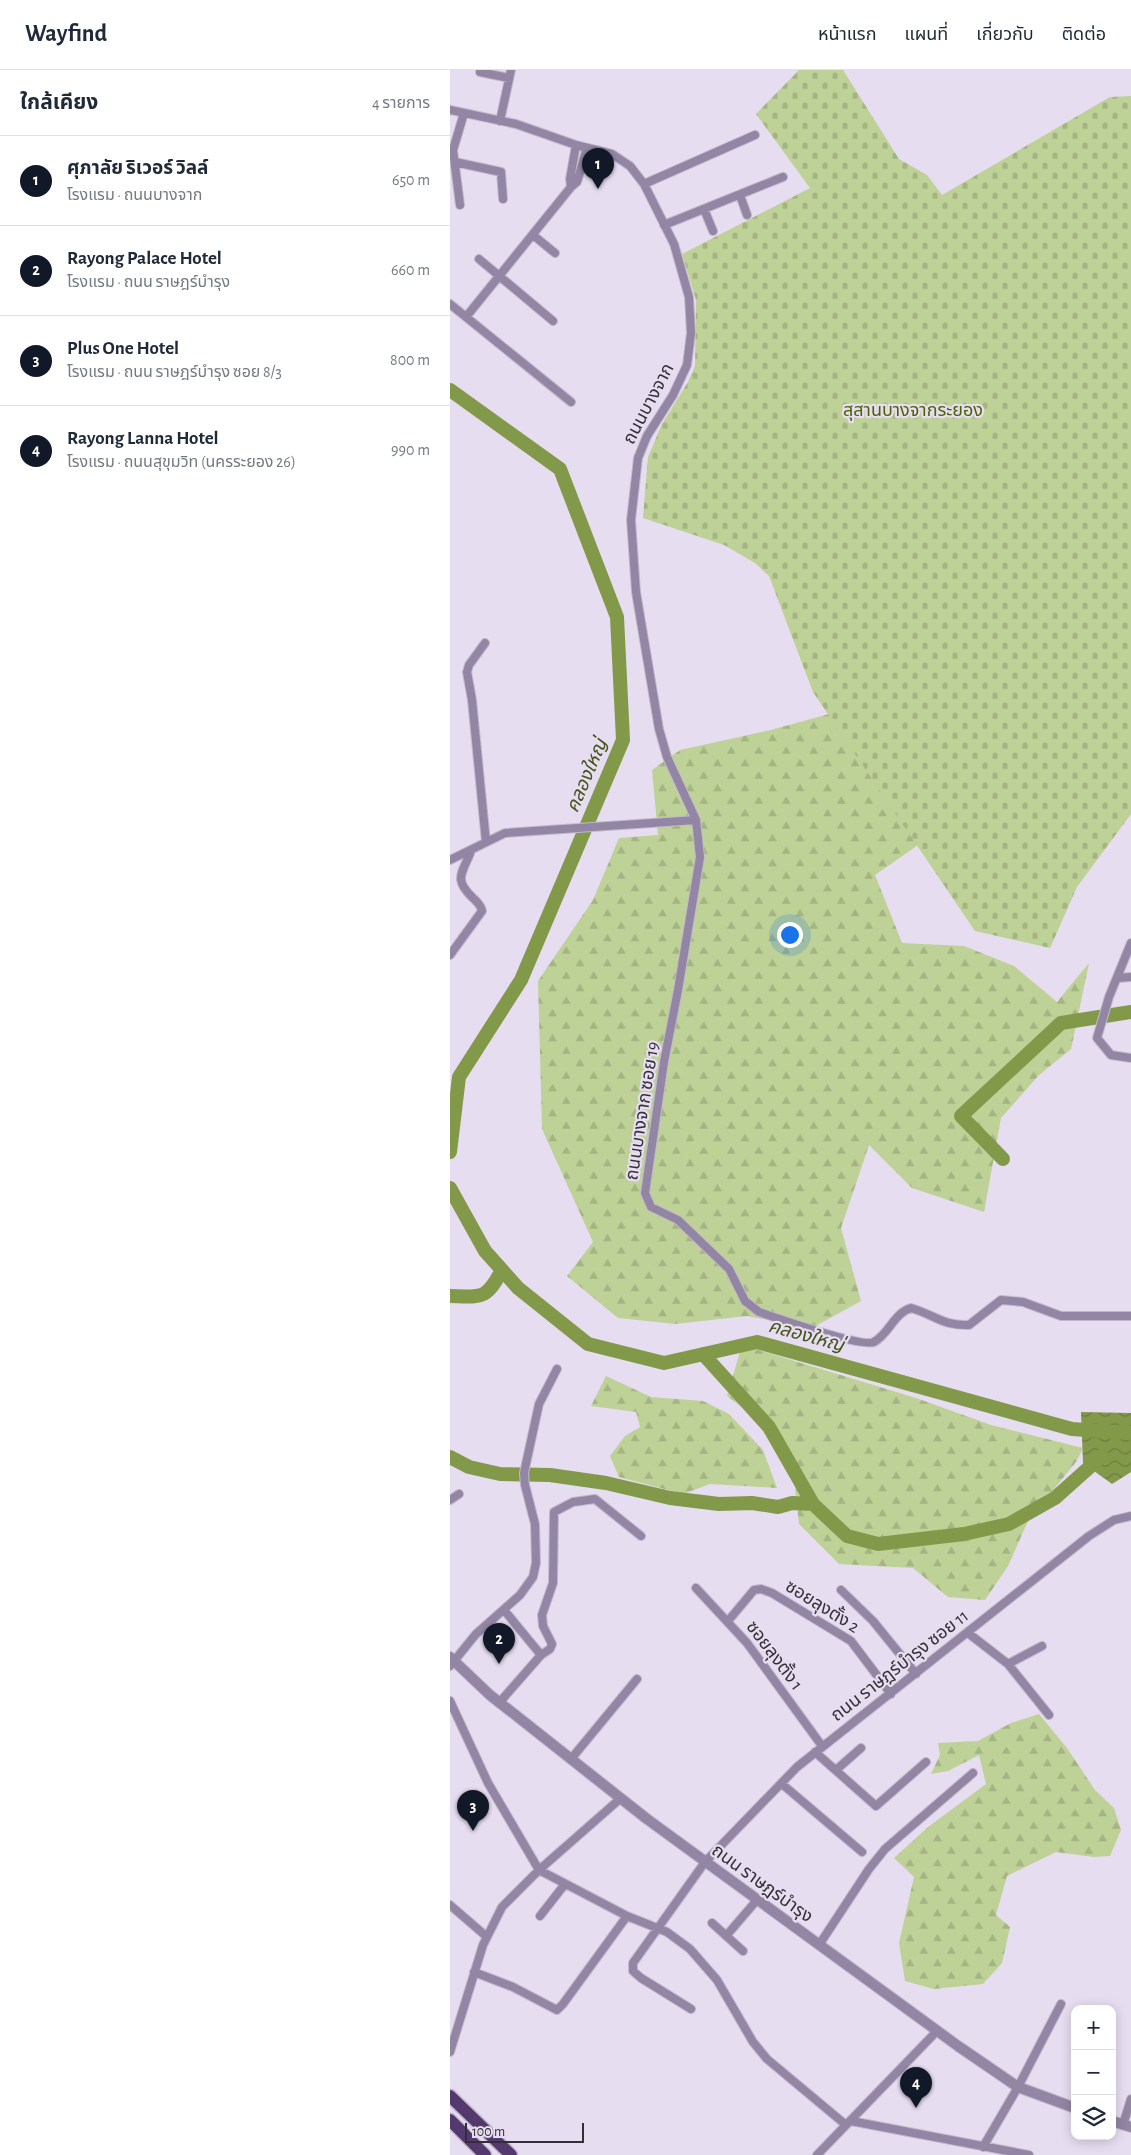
<!DOCTYPE html>
<html lang="th">
<head>
<meta charset="utf-8">
<style>
  body { margin:0; font-family:"Alegreya Sans","Noto Sans Thai",sans-serif; background:#f6f6f7; color:#1f2937 }
  .controls { position:absolute; right:15px; bottom:15px; display:grid; overflow:hidden; border-radius:10px; box-shadow:0 2px 12px #0003 }
  .controls button { width:45px; height:45px; display:grid; place-items:center; padding:0; border:0; border-bottom:1px solid #e0e1e3; background:#fff; color:#1f2937; font:25px sans-serif }
  .scale { position:absolute; left:15px; bottom:12px; width:119px; box-sizing:border-box; padding-left:5px; border:2px solid #332f37; border-top:0; font-size:14px; line-height:18px; white-space:nowrap; color:#332f37; -webkit-text-stroke:4px #e6ddf0; paint-order:stroke }
  .you { position:absolute; left:339px; top:864px; width:18px; height:18px; margin:-12px; border:4px solid #fff; border-radius:50%; background:#1a73e8; box-shadow:0 0 0 8px #1a73e833 }
  .badge { display:grid; place-items:center; width:32px; height:32px; border-radius:50%; background:#111827; color:#fff; font-size:16px; font-weight:700 }
  .pin { position:absolute; translate:-50% -41px; filter:drop-shadow(0 1px 2px #0008) }
  .pin::after { content:''; position:absolute; top:26px; width:18px; height:15px; background:inherit; clip-path:polygon(0 0,100% 0,50% 100%) }
  .list { margin:0; padding:0; list-style:none }
  h2 { display:flex; justify-content:space-between; align-items:center; height:65px; margin:0; padding:0 20px; font-size:21px }
  h2 small { font-size:16px; font-weight:400; color:#747a83 }
  .list li { display:grid; grid-template-columns:32px 1fr auto; gap:15px; align-items:center; box-sizing:border-box; height:90px; padding:0 20px; border-top:1px solid #e0e1e3 }
  .list b { display:block; font-size:19px; white-space:nowrap }
  .list p { margin:0; font-size:16px; white-space:nowrap; color:#747a83 }
  .list em { font-size:16px; font-style:normal; color:#747a83 }
  .icon { flex:none; width:28px; height:28px; fill:none; stroke:currentColor; stroke-width:2; stroke-linecap:round; stroke-linejoin:round }
  .map { position:relative; flex:none; width:681px; height:2085px; overflow:hidden }
  header { display:flex; align-items:center; gap:30px; box-sizing:border-box; height:70px; padding:0 25px; background:#fff; border-bottom:1px solid #e0e1e3 }
  header strong { font-size:24px }
  nav { display:flex; gap:28px; margin-inline-start:auto; font-size:18px }
  main { display:flex }
  aside { flex:1; background:#fff }
  .map>svg:first-child { display:block }
  .forest { fill:url(#forest-firs) }
  .cemetery { fill:url(#cemetery-stones) }
  .water { fill:url(#water-waves) }
  .lines { fill:none; stroke-linecap:round; stroke-linejoin:round }
  .river { stroke:#83994a; stroke-width:14 }
  .minor-casing { stroke:#c2bacb; stroke-width:10 }
  .tertiary-casing { stroke:#c2bacb; stroke-width:12 }
  .primary-casing { stroke:#c2bacb; stroke-width:15 }
  .minor { stroke:#9385a4; stroke-width:8 }
  .tertiary { stroke:#9385a4; stroke-width:10 }
  .primary { stroke:#54396e; stroke-width:12 }
  .labels { text-anchor:middle; dominant-baseline:central; stroke-width:4.5; stroke-linejoin:round; paint-order:stroke }
  .street-label { font-size:18px; fill:#332f37; stroke:#e6ddf0 }
  .park-label { font-size:18px; fill:#4d6103; stroke:#e6ddf0 }
  .water-label { font-size:19px; font-style:italic; fill:#445319; stroke:#e6ddf0 }
</style>
</head>
<body>
<header>
<strong>Wayfind</strong>
<nav><a>หน้าแรก</a><a>แผนที่</a><a>เกี่ยวกับ</a><a>ติดต่อ</a></nav>
</header>
<main>
<aside>
<h2>ใกล้เคียง<small>4 รายการ</small></h2>
<ul class="list">
<li><span class="badge">1</span><div><b>ศุภาลัย ริเวอร์ วิลล์</b><p>โรงแรม · ถนนบางจาก</p></div><em>650 m</em></li>
<li><span class="badge">2</span><div><b>Rayong Palace Hotel</b><p>โรงแรม · ถนน ราษฎร์บำรุง</p></div><em>660 m</em></li>
<li><span class="badge">3</span><div><b>Plus One Hotel</b><p>โรงแรม · ถนน ราษฎร์บำรุง ซอย 8/3</p></div><em>800 m</em></li>
<li><span class="badge">4</span><div><b>Rayong Lanna Hotel</b><p>โรงแรม · ถนนสุขุมวิท (นครระยอง 26)</p></div><em>990 m</em></li>
</ul>
</aside>
<div class="map">
<svg width="681" height="2085" viewBox="0 0 681 2085">
  <defs>
    <pattern id="forest-firs" width="22" height="20" patternUnits="userSpaceOnUse" patternTransform="scale(1.25)"><rect width="22" height="20" fill="#bed197"/><path d="M5 1l3.5 6h-7zM16 11l3.5 6h-7z" fill="#a4b483"/></pattern>
    <pattern id="cemetery-stones" width="16" height="16" patternUnits="userSpaceOnUse" patternTransform="scale(1.25)"><rect width="16" height="16" fill="#bed197"/><path d="M2 7V4a2 2 0 0 1 4 0v3zM10 15v-3a2 2 0 0 1 4 0v3z" fill="#a4b483"/></pattern>
    <pattern id="water-waves" width="16" height="10" patternUnits="userSpaceOnUse" patternTransform="scale(1.25)"><rect width="16" height="10" fill="#83994a"/><path d="M0 5q4-4 8 0t8 0" fill="none" stroke="#6c7d3e"/></pattern>
  </defs>
  <rect width="100%" height="100%" fill="#e6ddf0"/>
  <path class="forest" d="M379,644L471,773L425,805L452,873L514,876L564,896L607,932L639,893L621,979L589,1005L551,1048L534,1142L462,1118L419,1075L391,1158L411,1231L362,1258L297,1246L225,1254L168,1248L117,1206L143,1172L92,1059L88,911L143,830L169,768L208,765L202,700L230,680L321,660Z
    M292,1275L466,1328L541,1355L633,1378L626,1392L578,1451L558,1496L535,1530L498,1527L463,1498L389,1494L349,1454L343,1399L334,1374L319,1357L277,1326Z
    M156,1306L201,1327L253,1331L279,1344L313,1380L327,1418L260,1414L233,1424L169,1407L160,1386L175,1366L190,1357L186,1342L141,1336Z
    M589,1644L617,1678L645,1720L664,1738L671,1760L660,1786L644,1787L606,1782L557,1806L546,1845L560,1857L552,1893L533,1914L484,1919L455,1911L449,1873L464,1807L444,1788L478,1757L536,1714L529,1685L498,1701L481,1704L490,1685L488,1673L528,1671L561,1653Z"/>
  <path class="cemetery" d="M349,0H393L449,89L477,105L492,125L660,27L681,26V744L627,817L600,878L525,861L363,622L319,506L305,493L274,475L193,448L198,387L212,354L238,312L245,296L246,230L232,184L360,118L306,44Z"/>
  <path class="water" d="M631,1342L681,1343V1402L662,1414L633,1393Z"/>
  <g class="lines">
    <path class="river" d="M0,320L110,399L167,547L173,670L71,910L9,1007L0,1082
      M553,1089L511,1046L611,953L681,942
      M0,1118L35,1181L52,1200L68,1218L138,1274L214,1293L307,1272L622,1359L681,1363
      M0,1226C32,1227 36,1230 52,1200
      M253,1284L319,1357L363,1434L397,1466L428,1474L514,1464L559,1454L605,1428L652,1386
      M0,1387L19,1397L50,1404L100,1405L156,1413L220,1428L269,1434L302,1433L328,1437L342,1433L363,1434"/>
    <defs>
      <path id="minor" d="M30,2L59,8
        M0,40L66,54L126,75L162,84L180,96L194,114L224,174L239,227L241,263L237,295L223,325L197,366L188,388L181,450L186,522L209,659L217,687L246,750L250,787L228,920L214,992L195,1123L201,1137L228,1150L279,1199L295,1231L309,1242C326,1248 413,1278 424,1272C439,1264 444,1243 461,1238C485,1245 493,1256 519,1255L551,1230L573,1232L611,1246H681
        M50,51L61,0
        M5,92L51,102L53,129
        M194,114L305,65
        M121,117L120,109L126,75
        M290,125L297,145
        M10,135L3,80L14,43
        M254,139L263,161
        M214,155L333,107
        M83,165L105,183
        M29,189L103,251
        M0,234L121,332
        M16,247L121,117L127,112L137,78
        M35,573L19,595L17,602L22,630L36,772
        M0,790L55,763L246,750
        M681,873L659,927L647,968L661,985L681,988
        M0,885L32,841C31,835 27,832 23,828C3,809 12,804 21,781
        M668,908L681,907
        M0,1430L9,1424
        M246,1518L297,1573L372,1676
        M391,1520L423,1551L466,1604
        M278,1551L304,1520L311,1519L322,1523L401,1571L441,1624
        M518,1563L558,1594L599,1645
        M91,1585L100,1579L102,1574L93,1556L92,1545L103,1513L104,1442L123,1432L145,1429L191,1466
        M558,1594L592,1576
        M0,1596L26,1564L70,1525L83,1507L86,1493L85,1454L75,1415L74,1403L89,1334L107,1299
        M0,1631L38,1713L89,1800L177,1846L217,1862L240,1879L267,1910L303,1972L317,1989L396,2055
        M49,1633L91,1585L54,1540
        M365,1682L426,1736L476,1692
        M121,1689L187,1609
        M386,1700L411,1678
        M332,1714L412,1782
        M0,1835L37,1867
        M90,1846L115,1814
        M262,1853L293,1881
        M276,1866L307,1830
        M369,1875L419,1799L435,1779L523,1703
        M24,1902L63,1917L107,1940L113,1934L177,1846
        M241,1939L191,1908L183,1901V1893L255,1792L347,1697L639,1466L664,1450L681,1446
        M0,1982L33,1875L52,1837L89,1800L171,1728
        M401,2051L579,2085
        M673,2055L681,2029
        M533,2077L568,2017L611,1934
        M367,2085L487,1961"/>
      <path id="tertiary" d="M0,1587L40,1625L197,1749L508,1976L568,2017L625,2038
        M662,2051L681,2057"/>
      <path id="primary" d="M0,2026L61,2085
        M0,2050L35,2085"/>
    </defs>
    <use href="#minor" class="minor-casing"/>
    <use href="#tertiary" class="tertiary-casing"/>
    <use href="#primary" class="primary-casing"/>
    <use href="#minor" class="minor"/>
    <use href="#tertiary" class="tertiary"/>
    <use href="#primary" class="primary"/>
  </g>
  <g class="labels">
    <g class="street-label">
      <text transform="translate(199 334) rotate(-62)">ถนนบางจาก</text>
      <text transform="translate(193 1041) rotate(-81)">ถนนบางจาก ซอย 19</text>
      <text transform="translate(372 1537) rotate(32)">ซอยลุงตั้ง 2</text>
      <text transform="translate(324 1586) rotate(53)">ซอยลุงตั้ง 1</text>
      <text transform="translate(450 1596) rotate(-38)">ถนน ราษฎร์บำรุง ซอย 11</text>
      <text transform="translate(312 1814) rotate(36)">ถนน ราษฎร์บำรุง</text>
    </g>
    <g class="park-label">
      <text x="463" y="341">สุสานบางจากระยอง</text>
    </g>
    <g class="water-label">
      <text transform="translate(137 706) rotate(-67)">คลองใหญ่</text>
      <text transform="translate(356 1266) rotate(15)">คลองใหญ่</text>
    </g>
  </g>
</svg>
<div class="controls">
<button>+</button>
<button>−</button>
<button><svg class="icon" aria-label="layers" viewBox="0 0 24 24"><path d="M12 4l9 5-9 5-9-5zM3 14l9 5 9-5"/></svg></button>
</div>
<div class="scale">100 m</div>
<div class="you"></div>
<div class="pin badge" style="left:148px;top:119px">1</div>
<div class="pin badge" style="left:49px;top:1594px">2</div>
<div class="pin badge" style="left:23px;top:1761px">3</div>
<div class="pin badge" style="left:466px;top:2038px">4</div>
</div>
</main>
</body>
</html>
